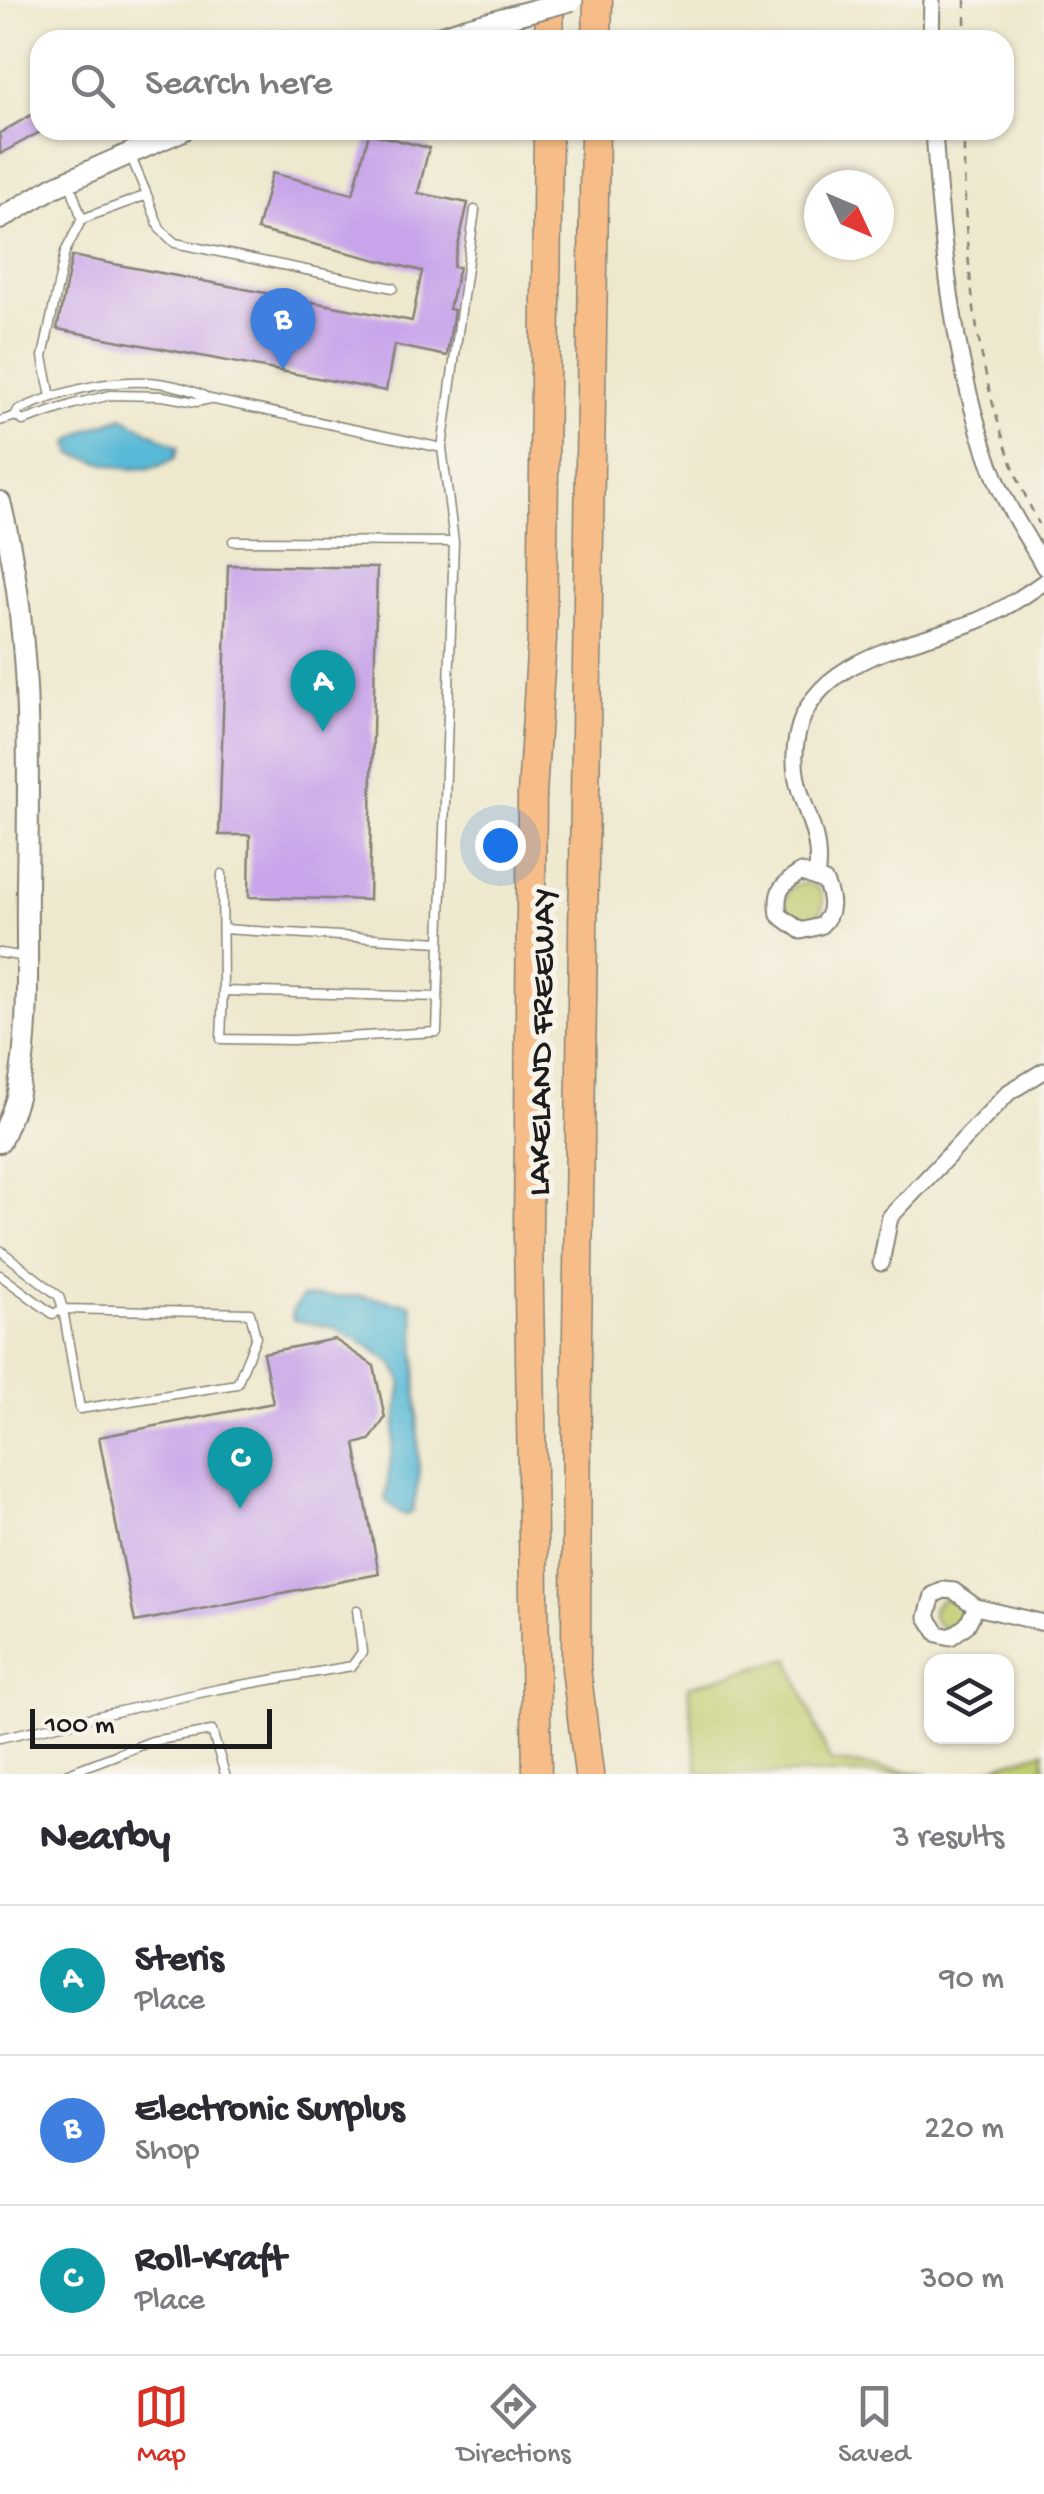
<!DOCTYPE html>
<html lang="en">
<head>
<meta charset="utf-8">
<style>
  body { margin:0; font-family:"Gochi Hand",sans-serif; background:#f7f7f7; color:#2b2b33 }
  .controls { position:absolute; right:30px; bottom:30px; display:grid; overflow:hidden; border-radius:20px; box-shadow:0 2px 8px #0004 }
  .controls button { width:90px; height:90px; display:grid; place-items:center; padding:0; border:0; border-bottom:2px solid #e1e1e2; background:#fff; color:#2b2b33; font:50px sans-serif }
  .compass { position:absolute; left:804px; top:170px; width:90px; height:90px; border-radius:50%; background:#fff; box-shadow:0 2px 8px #0004; rotate:134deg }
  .scale { position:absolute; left:30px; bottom:25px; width:242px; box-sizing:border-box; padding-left:10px; border:5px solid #1c1c1c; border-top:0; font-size:28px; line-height:35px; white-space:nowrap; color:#1c1c1c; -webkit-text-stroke:8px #f7f3e8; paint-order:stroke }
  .you { position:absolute; left:500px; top:845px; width:35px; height:35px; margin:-25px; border:8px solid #fff; border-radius:50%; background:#1a73e8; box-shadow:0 0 0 15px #1a73e833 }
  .badge { display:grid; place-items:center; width:65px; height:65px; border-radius:50%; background:#d93025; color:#fff; font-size:32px; font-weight:700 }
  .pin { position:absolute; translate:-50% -82px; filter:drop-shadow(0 2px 5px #0008) }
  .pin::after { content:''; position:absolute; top:52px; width:35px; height:30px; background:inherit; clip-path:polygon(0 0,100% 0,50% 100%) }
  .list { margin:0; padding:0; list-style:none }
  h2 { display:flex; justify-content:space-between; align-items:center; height:130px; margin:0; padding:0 40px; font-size:42px }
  h2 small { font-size:32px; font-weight:400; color:#7c7c81 }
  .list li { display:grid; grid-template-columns:65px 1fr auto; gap:30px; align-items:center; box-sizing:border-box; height:150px; padding:0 40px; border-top:2px solid #e1e1e2 }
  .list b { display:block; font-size:38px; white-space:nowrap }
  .list p { margin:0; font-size:32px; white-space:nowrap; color:#7c7c81 }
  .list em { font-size:32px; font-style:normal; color:#7c7c81 }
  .icon { flex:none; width:55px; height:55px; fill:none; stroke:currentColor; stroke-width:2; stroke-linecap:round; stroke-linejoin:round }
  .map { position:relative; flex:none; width:1044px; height:1774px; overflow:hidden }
  .search { position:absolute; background:#fff; box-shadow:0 2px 8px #0004; left:30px; right:30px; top:30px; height:110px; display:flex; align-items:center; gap:25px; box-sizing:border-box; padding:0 35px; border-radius:30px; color:#7c7c81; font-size:38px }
  .sheet { height:580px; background:#fff }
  nav { display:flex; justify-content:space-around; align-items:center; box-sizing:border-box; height:140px; border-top:2px solid #e1e1e2; background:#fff; font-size:28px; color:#7c7c81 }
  nav a { display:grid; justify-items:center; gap:5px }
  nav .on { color:#d93025 }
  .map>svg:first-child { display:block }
  .green { fill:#bfcb6d; stroke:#6e7444; stroke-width:2.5 }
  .water { fill:#58b9d6; stroke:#3a6a79; stroke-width:2.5 }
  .building { fill:#c8a5ea }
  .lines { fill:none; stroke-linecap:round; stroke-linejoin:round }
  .service-casing { stroke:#858275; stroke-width:11 }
  .minor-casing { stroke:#858275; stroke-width:19 }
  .tertiary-casing { stroke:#858275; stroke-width:24 }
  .motorway-casing { stroke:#858275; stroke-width:31 }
  .path { stroke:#858275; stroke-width:2.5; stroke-dasharray:8 8; stroke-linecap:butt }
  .service { stroke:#fff; stroke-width:8 }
  .minor { stroke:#fff; stroke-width:15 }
  .tertiary { stroke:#fff; stroke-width:20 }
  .motorway { stroke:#f7bd88; stroke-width:28 }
  .tertiary-bridge-casing { stroke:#858275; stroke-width:24; stroke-linecap:butt }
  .tertiary-bridge { stroke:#fff; stroke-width:20 }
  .labels { text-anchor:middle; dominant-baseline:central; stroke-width:10; stroke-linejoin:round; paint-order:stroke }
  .street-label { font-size:35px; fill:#1c1c1c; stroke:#f7f3e8 }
</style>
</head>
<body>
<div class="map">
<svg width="1044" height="1774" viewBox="0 0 1044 1774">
  <rect width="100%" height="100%" fill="#f7f3e8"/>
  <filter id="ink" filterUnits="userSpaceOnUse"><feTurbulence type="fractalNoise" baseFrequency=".01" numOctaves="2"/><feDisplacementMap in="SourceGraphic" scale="20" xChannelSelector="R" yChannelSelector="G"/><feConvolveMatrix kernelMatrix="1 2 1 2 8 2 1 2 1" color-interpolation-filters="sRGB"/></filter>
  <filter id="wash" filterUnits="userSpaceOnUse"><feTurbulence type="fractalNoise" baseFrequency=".0048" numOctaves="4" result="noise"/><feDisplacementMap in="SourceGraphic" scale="40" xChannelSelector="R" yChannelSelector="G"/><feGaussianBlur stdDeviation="2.25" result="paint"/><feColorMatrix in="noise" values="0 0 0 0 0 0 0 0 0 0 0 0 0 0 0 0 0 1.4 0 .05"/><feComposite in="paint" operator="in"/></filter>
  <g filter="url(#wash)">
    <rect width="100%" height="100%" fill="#eee8ce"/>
    <path class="green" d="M785 902a19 19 0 1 1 38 0a19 19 0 1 1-38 0Z
      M933 1613a15 15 0 1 1 30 0a15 15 0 1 1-30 0Z
      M789,1658L830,1761L929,1774H698L688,1686Z
      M1044,1751V1774H973Z"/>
    <path class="water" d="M123,417L178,447L174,459C143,479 106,464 73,454L69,443C86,426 103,426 123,417Z
      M361,1296L411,1304L415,1321L419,1478L413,1510L407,1515L398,1512L385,1500L402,1381L394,1365L370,1347L332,1327L293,1320L292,1312L302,1297Z"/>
    <g id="blocks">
      <path class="building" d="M40,110V132L0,154V133Z
        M369,133L429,148L418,193L468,203L453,267H459L449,309L454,310L447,356L394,345L386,391L57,329L72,256L412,321L422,271L257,230L272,173L353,194Z
        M228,565L377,568L369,900L249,897L250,835H219Z
        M334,1339L374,1366L385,1418L370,1440L355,1444L379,1574L135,1622L99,1437L273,1403L263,1353Z"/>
    </g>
  </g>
  <g filter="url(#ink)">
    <use href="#blocks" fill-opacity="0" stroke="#858275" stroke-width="2.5"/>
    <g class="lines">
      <defs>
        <path id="service" d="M69,181L82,219
          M147,195L160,229L175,243L393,288
          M51,397L43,357L65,252L82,219L147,195L131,157
          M210,399L442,448L475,210
          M0,421L16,416L18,410C77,385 150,367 210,399L196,402L163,396L111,395L74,404L23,421L16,416
          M233,541L454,542
          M222,874L223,991L438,997
          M223,929L440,942
          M0,953L26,957
          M223,991L221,1039L292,1040L437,1032L454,542L442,448
          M0,1250L59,1296L63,1309L53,1314L0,1275
          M63,1309L250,1313L256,1337L237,1384L80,1409Z
          M0,1738L218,1689L352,1666L362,1652L357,1610
          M66,1774L152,1741L212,1731L225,1774"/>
        <path id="minor" d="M931,40L932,0
          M934,130C941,240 955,384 999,486C1011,514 1029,540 1044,567
          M801,872L825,882C832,898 835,913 820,926L801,931L779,915C775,891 781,885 801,872Z
          M816,878C826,821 785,797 797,736C813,656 914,645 977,621C1001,611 1023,597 1044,582
          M881,1263L890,1217L1009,1092L1044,1071
          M976,1607L967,1625L951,1637L938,1634L927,1617L933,1595L944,1590L954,1591L976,1607L1044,1623"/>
        <path id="tertiary" d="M429,40L467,28
          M0,219L54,187L183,130
          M0,502C32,628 29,758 27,887C26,954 31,1026 18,1092C15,1109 6,1126 0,1142"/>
        <path id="motorway" d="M549,40L550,0
          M597,40L598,0
          M537,1774L528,1235L532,794L542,638L548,130
          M589,1774L576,1668L577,1336L595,130"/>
      </defs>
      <use href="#service" class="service-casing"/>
      <use href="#minor" class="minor-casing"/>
      <use href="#tertiary" class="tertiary-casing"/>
      <use href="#motorway" class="motorway-casing"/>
      <path class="path" d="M965,40V0
        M964,130C963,264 976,403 1039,524"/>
      <use href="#service" class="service"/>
      <use href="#minor" class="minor"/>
      <use href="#tertiary" class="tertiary"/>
      <use href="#motorway" class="motorway"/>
      <defs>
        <path id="tertiary-bridge" d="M467,28L572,0"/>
      </defs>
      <use href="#tertiary-bridge" class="tertiary-bridge-casing"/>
      <use href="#tertiary-bridge" class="tertiary-bridge"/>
    </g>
  </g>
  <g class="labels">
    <g class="street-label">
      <text transform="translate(544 1042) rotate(-89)">LAKELAND FREEWAY</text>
    </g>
  </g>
</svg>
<div class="controls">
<button><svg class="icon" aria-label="layers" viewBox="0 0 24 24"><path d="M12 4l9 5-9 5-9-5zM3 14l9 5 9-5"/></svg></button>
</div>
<svg class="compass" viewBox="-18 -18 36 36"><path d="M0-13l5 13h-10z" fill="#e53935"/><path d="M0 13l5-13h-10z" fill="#7c7c81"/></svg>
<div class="scale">100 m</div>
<div class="you"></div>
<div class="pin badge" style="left:323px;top:732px;background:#0f9aa8">A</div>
<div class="pin badge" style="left:283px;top:370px;background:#3f7fe0">B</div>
<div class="pin badge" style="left:240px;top:1509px;background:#0f9aa8">C</div>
<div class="search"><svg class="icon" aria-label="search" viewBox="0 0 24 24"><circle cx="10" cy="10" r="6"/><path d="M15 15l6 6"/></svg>Search here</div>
</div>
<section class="sheet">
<h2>Nearby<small>3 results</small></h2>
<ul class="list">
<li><span class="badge" style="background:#0f9aa8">A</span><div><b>Steris</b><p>Place</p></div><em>90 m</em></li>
<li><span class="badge" style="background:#3f7fe0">B</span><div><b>Electronic Surplus</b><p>Shop</p></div><em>220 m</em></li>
<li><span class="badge" style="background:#0f9aa8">C</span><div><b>Roll-Kraft</b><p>Place</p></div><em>300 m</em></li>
</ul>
</section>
<nav>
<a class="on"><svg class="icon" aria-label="map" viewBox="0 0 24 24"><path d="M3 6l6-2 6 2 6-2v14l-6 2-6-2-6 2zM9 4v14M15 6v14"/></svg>Map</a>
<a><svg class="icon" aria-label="directions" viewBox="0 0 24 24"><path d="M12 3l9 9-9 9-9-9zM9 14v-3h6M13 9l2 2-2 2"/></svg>Directions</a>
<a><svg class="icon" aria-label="saved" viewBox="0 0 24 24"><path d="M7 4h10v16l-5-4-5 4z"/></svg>Saved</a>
</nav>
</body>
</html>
